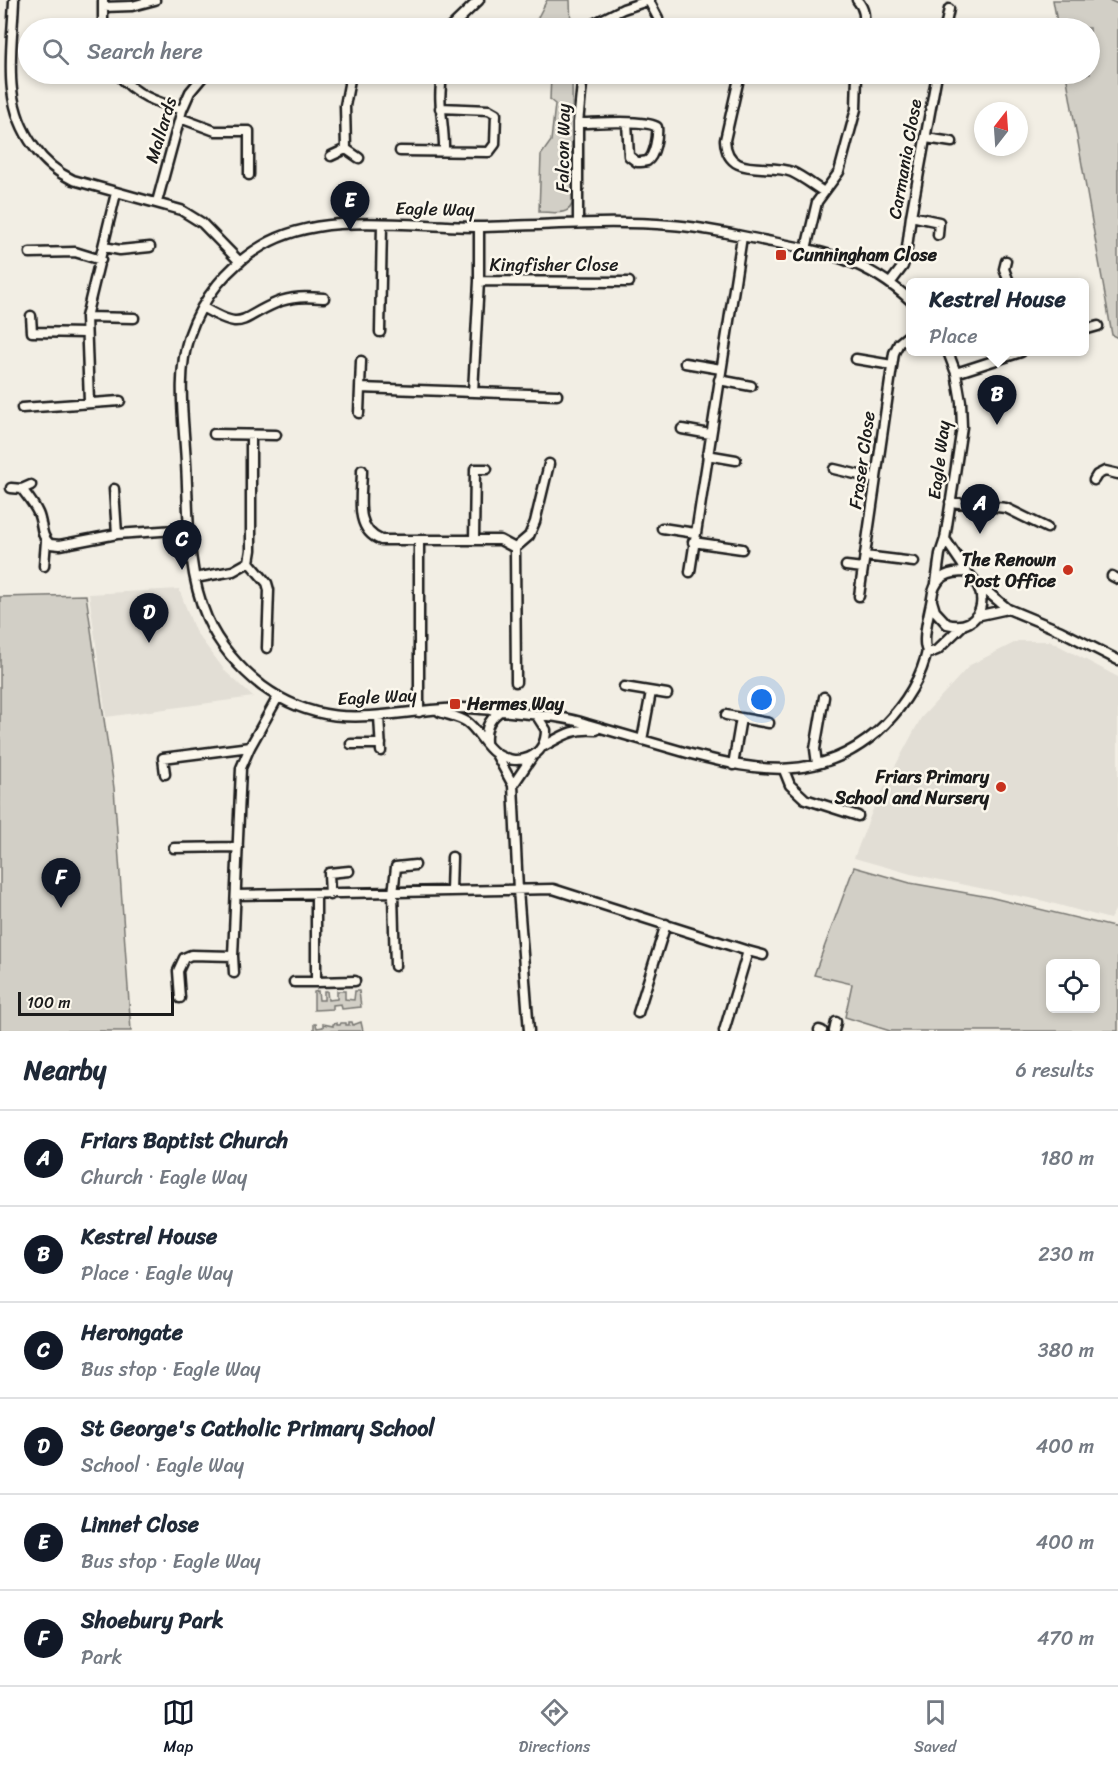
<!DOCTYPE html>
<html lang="en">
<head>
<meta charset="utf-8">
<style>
  body { margin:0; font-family:Sriracha,sans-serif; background:#f2f2f3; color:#1f2937 }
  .controls { position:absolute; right:18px; bottom:18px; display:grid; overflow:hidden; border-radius:9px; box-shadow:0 3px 9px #0003 }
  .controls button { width:54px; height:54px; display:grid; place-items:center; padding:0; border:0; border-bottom:2px solid #e0e1e3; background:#fff; color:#1f2937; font:30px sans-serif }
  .compass { position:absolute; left:974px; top:102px; width:54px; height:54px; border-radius:50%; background:#fff; box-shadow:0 3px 9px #0003; rotate:17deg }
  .scale { position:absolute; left:18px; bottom:15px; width:156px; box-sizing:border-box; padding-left:6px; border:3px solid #1c1c1c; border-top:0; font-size:16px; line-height:21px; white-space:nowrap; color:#1c1c1c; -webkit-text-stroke:4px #fbf7ec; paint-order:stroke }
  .you { position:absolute; left:762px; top:700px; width:21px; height:21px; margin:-15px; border:4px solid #fff; border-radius:50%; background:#1a73e8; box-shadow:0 0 0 9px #1a73e833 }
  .badge { display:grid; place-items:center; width:39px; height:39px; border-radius:50%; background:#111827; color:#fff; font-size:20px; font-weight:700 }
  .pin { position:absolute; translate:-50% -50px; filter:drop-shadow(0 2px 3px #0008) }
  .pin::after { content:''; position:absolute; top:32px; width:21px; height:18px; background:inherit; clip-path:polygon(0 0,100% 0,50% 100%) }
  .popup { position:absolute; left:906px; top:278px; width:183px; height:78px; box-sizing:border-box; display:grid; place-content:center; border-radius:9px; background:#fff; filter:drop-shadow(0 2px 4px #0005); font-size:20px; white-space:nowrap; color:#747a83 }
  .popup b { font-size:22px; color:#1f2937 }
  .popup::after { content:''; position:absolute; left:50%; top:100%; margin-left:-12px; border:12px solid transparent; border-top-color:#fff }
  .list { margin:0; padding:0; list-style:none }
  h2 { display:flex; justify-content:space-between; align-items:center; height:78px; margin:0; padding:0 24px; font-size:26px }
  h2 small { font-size:20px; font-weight:400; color:#747a83 }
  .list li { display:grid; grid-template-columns:39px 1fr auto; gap:18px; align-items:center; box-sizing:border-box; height:96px; padding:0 24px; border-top:2px solid #e0e1e3 }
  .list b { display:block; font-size:22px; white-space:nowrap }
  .list p { margin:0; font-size:20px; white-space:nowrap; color:#747a83 }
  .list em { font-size:20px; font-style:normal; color:#747a83 }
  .icon { flex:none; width:33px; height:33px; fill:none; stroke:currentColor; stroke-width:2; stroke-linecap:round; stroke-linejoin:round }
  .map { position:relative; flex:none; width:1118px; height:1031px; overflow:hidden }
  .search { position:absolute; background:#fff; box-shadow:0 3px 9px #0003; left:18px; right:18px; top:18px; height:66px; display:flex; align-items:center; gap:15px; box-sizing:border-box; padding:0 21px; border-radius:33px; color:#747a83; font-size:22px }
  .sheet { height:654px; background:#fff }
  nav { display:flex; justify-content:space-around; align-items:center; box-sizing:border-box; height:84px; border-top:2px solid #e0e1e3; background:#fff; font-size:16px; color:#747a83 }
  nav a { display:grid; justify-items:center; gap:3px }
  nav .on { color:#111827 }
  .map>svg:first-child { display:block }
  .built { fill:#e2ded5 }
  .green { fill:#d2cfc6; stroke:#777671; stroke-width:1.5; fill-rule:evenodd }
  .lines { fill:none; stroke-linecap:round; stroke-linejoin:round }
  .minor-casing { stroke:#1c1c1c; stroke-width:13 }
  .minor { stroke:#fbf7ec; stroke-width:8 }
  .poi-dot { fill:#c8321e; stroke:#fbf7ec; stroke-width:2 }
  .labels { text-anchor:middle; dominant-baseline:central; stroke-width:5; stroke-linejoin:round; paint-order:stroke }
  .street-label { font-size:18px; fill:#1c1c1c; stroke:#fbf7ec }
  .poi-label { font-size:18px; font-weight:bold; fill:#1c1c1c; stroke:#fbf7ec; text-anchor:start }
</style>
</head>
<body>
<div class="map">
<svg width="1118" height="1031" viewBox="0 0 1118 1031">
  <rect width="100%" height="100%" fill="#f2eee4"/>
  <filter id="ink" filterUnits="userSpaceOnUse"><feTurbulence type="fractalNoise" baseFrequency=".0167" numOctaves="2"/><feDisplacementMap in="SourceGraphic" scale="12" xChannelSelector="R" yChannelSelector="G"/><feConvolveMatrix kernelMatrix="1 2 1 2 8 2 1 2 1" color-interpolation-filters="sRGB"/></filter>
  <g filter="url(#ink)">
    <path class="built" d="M179,589L195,631L226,672L253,697L106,717L89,594Z
      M1018,641H1050L1118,677V905L1110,919L1044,901L911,874L854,858L875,804L921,718L970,665Z"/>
    <path class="green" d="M547,0H570L571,28H544L536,21Z
      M1053,0H1109L1118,4V338L1112,335L1066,74H1090V28H1058Z
      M549,74H572L573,201C570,217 553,212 539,212L541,155L551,141L555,104L550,100L551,75Z
      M86,595L114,788L131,1031H0V597Z
      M854,867L910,883L989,897L1118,928V1031H890L845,1017L852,984L814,975ZM1050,963H1096V1008H1050Z
      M318,991L319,1000H324V991H327L328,1000L337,999V991H345V999L354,1000L355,991H359L361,1007L342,1009L341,1004L333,1005V1009L314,1010V992Z
      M349,1022H352L353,1025L361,1022L363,1031H314V1024H316L317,1028L323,1027V1024L333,1026V1024L337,1023V1025H340L341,1023H346V1025H349Z"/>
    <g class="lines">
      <defs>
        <path id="minor" d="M14,0C12,53 1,102 34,147C44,161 58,173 73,180L181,210L202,223L240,262
          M857,0C865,9 865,17 863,28
          M649,1L658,18
          M103,7L132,6L155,0
          M103,28V0
          M450,28L479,0
          M585,28L623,9L650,0
          M945,28L949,9
          M118,74C135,95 156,102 182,110
          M443,74C436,100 445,125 444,151
          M728,74L740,77
          M740,74L725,140C727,180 768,162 792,172C803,177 814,186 824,192
          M180,118L215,131H249V175
          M578,123C594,123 646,119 657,127C658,135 655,156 647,161C644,162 640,162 637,162L629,156L627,123
          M926,138L952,142
          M346,149L359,158
          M400,151L489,152L495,144L496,114L489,110L440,108
          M331,156L346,149L345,106L351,74
          M157,202L182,110L190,92L205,74
          M911,216L939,222L938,235
          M578,223V123L583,74
          M104,247L120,250L150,247
          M806,249L817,202L839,172L856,109L857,74
          M30,253L75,252L101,260
          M1006,261L1004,269L1009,282
          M479,281L629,282
          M891,282L903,266L906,256L911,216L937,74
          M910,300C866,259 824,252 767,241C735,235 703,227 671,225C608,220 546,225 484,227C414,228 323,209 262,246C228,266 202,298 189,336C176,376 184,422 186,463C189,514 186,570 207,618C218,644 240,669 262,686C330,736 386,710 461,708C477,708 503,711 520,713C542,715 566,717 587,724C622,734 656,744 691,754C759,772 819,782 877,732C898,713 917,687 925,659C929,645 925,654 925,640C925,624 931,607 933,592C938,575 950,572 966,572C993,592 983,633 947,624L935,611L932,601
          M202,307C245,332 238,319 276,303C292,296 307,297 324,298
          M31,316L32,332L85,333
          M86,317L134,318
          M1084,330L1098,326
          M380,332L382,225
          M856,359L892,365
          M685,363L721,369
          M956,373L1021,352
          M719,380L751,386
          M360,388L361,361
          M473,392L479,281V227
          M89,402L86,317L116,193
          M22,408L120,401
          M359,413L360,388L557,395
          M682,429L710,434
          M214,434L276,435
          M707,455L736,460
          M834,469L876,479
          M362,470C362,495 353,529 381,540H500L515,548L516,682
          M1094,480L1097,475L1105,471L1118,474
          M11,488L22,489C28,497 34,504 38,513C43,524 40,536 50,544L60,545L117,534L190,529
          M22,489L31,485
          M114,489L117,534
          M950,502L1006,508L1047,528
          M662,528L695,533
          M945,539L962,564L966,572
          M474,540L475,469H487
          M419,541V712
          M693,542L742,549
          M515,548L529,536L535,522L549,464
          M865,556L914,562
          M249,562L267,583L269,590L267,648
          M44,566L46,541
          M846,566L863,568
          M690,572L742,237
          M1112,576L1118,579
          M195,578L233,571L249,562L251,550V435
          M936,583L940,554L945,539L962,427L961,402L956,373L948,352
          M980,589L990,594L1008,609L1061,631L1118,660
          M859,596L894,353L899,343L910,334
          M976,616L1008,609
          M927,654L937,650L963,625
          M624,687L667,694
          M440,712C448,715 460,717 467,722C478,730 484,745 495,753C517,768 546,758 546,730L537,716
          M726,715L741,718
          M379,716L381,751
          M642,740L651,692
          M486,742C485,728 489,720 499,712
          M351,744H381
          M544,746C564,735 573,728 596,730
          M496,754L513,785L518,890L529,1031
          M817,764L815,749L824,697
          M733,765L741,718L769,723
          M784,770L790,785L805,799L858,816
          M165,774L163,758L250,747
          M513,785L532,757
          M174,848L238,847
          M451,891L452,857
          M236,895L553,889L748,951L724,1031
          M316,895V982L355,981
          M330,895L329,873L349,871
          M748,951L763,955
          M233,956L234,973
          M395,966L393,894L396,867L415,865
          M294,982H316
          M180,998L178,971L184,958L191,955L233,956L241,768L250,747L278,697
          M638,1013L666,924
          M819,1030L822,1031
          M834,1031L836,1022"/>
      </defs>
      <use href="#minor" class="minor-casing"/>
      <use href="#minor" class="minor"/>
    </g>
  </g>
  <g class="poi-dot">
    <rect x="775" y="249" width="12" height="12" rx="3"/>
    <circle cx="1068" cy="570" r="6"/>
    <rect x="449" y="698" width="12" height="12" rx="3"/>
    <circle cx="1001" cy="787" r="6"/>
  </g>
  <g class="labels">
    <g class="street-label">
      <text transform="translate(161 130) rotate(-73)">Mallards</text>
      <text transform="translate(563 148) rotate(-89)">Falcon Way</text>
      <text transform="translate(905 159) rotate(-80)">Carmania Close</text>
      <text transform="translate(435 209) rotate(1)">Eagle Way</text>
      <text x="554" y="265">Kingfisher Close</text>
      <text transform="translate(862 460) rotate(-82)">Fraser Close</text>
      <text transform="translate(939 460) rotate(-83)">Eagle Way</text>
      <text transform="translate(377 697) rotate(-3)">Eagle Way</text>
    </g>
    <g class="poi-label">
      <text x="793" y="255">Cunningham Close</text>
      <text x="1056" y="560" text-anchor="end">The Renown<tspan x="1056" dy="21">Post Office</tspan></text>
      <text x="467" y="704">Hermes Way</text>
      <text x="989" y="777" text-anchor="end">Friars Primary<tspan x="989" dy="21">School and Nursery</tspan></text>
    </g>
  </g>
</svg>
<div class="controls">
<button><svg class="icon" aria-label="locate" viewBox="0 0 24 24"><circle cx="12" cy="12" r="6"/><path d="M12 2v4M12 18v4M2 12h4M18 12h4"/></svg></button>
</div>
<svg class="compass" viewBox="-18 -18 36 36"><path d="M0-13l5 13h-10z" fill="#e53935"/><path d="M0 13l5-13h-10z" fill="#747a83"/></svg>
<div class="scale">100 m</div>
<div class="you"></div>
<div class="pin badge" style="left:980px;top:534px">A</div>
<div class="pin badge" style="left:997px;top:425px">B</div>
<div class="popup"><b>Kestrel House</b>Place</div>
<div class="pin badge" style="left:182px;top:570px">C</div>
<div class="pin badge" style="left:149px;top:643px">D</div>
<div class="pin badge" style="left:350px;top:231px">E</div>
<div class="pin badge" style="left:61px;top:908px">F</div>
<div class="search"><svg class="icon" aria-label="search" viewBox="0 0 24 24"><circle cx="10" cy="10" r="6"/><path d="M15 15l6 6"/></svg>Search here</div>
</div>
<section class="sheet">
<h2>Nearby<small>6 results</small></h2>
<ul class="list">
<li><span class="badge">A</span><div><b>Friars Baptist Church</b><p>Church · Eagle Way</p></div><em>180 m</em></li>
<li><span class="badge">B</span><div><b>Kestrel House</b><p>Place · Eagle Way</p></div><em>230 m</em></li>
<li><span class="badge">C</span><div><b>Herongate</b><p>Bus stop · Eagle Way</p></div><em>380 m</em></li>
<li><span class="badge">D</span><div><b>St George's Catholic Primary School</b><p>School · Eagle Way</p></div><em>400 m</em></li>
<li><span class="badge">E</span><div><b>Linnet Close</b><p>Bus stop · Eagle Way</p></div><em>400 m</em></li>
<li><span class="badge">F</span><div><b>Shoebury Park</b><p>Park</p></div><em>470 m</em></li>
</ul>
</section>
<nav>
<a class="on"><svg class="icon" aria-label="map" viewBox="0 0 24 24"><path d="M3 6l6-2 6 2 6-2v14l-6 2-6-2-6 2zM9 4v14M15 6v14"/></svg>Map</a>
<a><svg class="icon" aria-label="directions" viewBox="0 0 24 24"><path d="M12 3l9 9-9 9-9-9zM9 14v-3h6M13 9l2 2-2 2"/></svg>Directions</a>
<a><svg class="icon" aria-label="saved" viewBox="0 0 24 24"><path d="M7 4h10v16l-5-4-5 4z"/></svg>Saved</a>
</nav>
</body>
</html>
